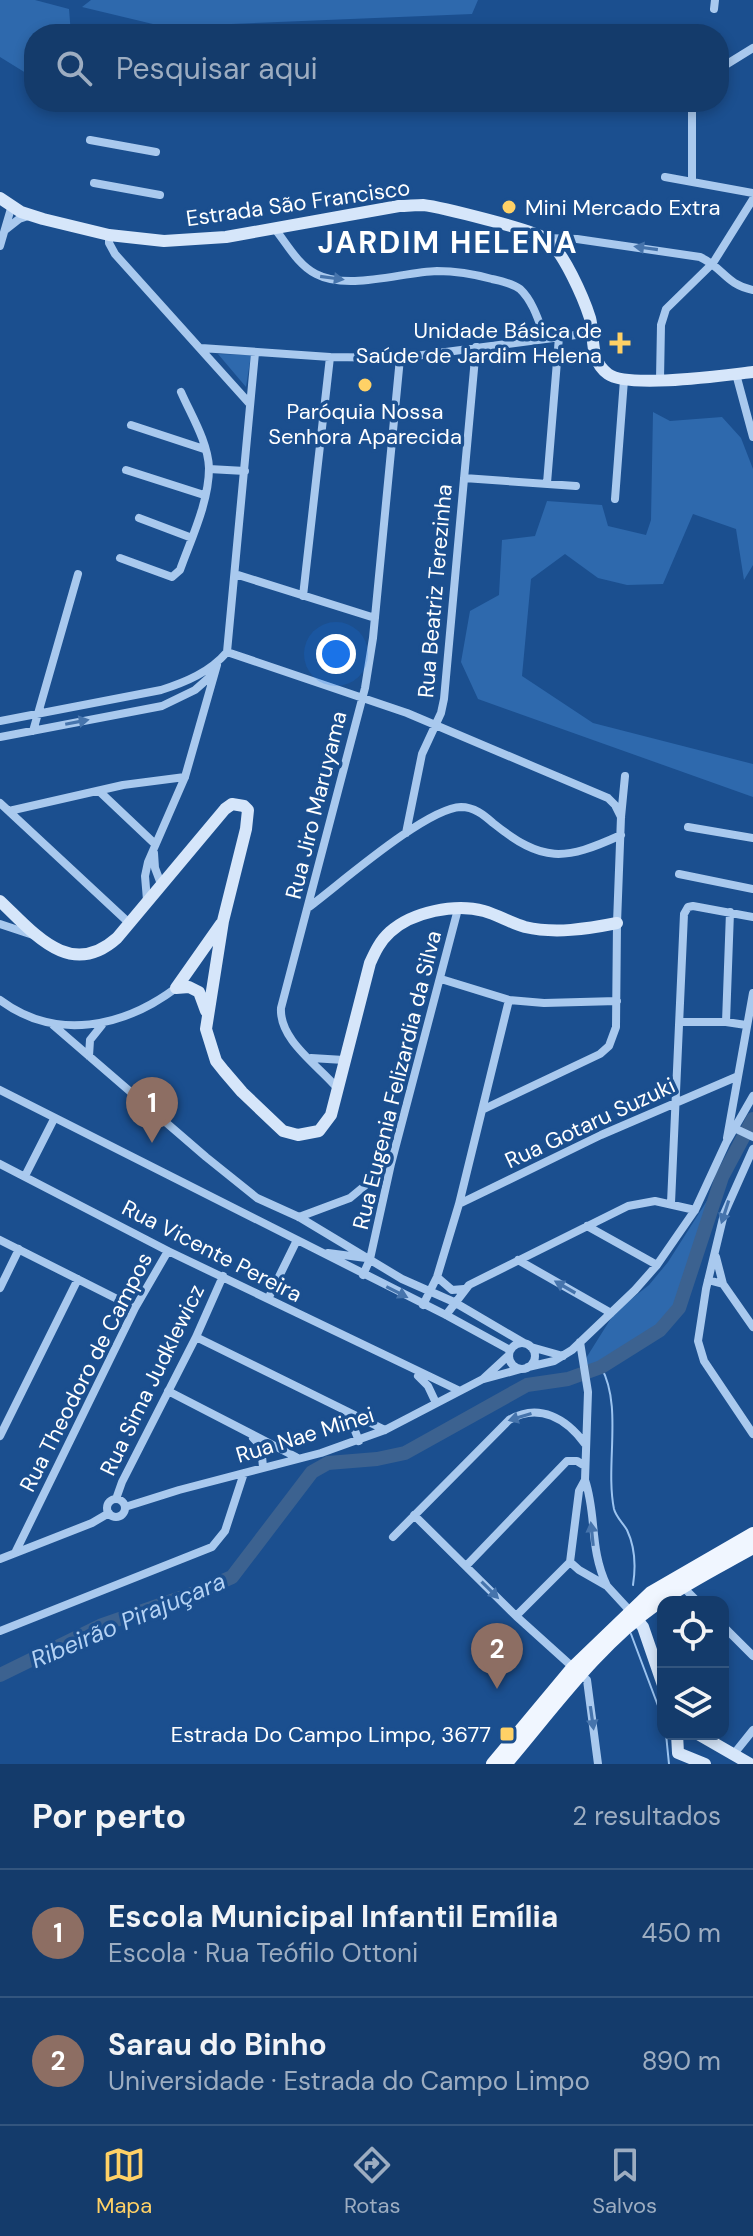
<!DOCTYPE html>
<html lang="pt">
<head>
<meta charset="utf-8">
<style>
  body { margin:0; font-family:"DM Sans",sans-serif; background:#214673; color:#f1f3f6 }
  .controls { position:absolute; right:24px; bottom:24px; display:grid; overflow:hidden; border-radius:16px; box-shadow:0 4px 12px #0003 }
  .controls button { width:72px; height:72px; display:grid; place-items:center; padding:0; border:0; border-bottom:2px solid #33557e; background:#143b6b; color:#f1f3f6; font:40px sans-serif }
  .you { position:absolute; left:336px; top:654px; width:28px; height:28px; margin:-20px; border:6px solid #fff; border-radius:50%; background:#1a73e8; box-shadow:0 0 0 12px #1a73e833 }
  .badge { display:grid; place-items:center; width:52px; height:52px; border-radius:50%; background:#ffd166; color:#fff; font-size:26px; font-weight:700 }
  .pin { position:absolute; translate:-50% -66px; filter:drop-shadow(0 2px 4px #0008) }
  .pin::after { content:''; position:absolute; top:42px; width:28px; height:24px; background:inherit; clip-path:polygon(0 0,100% 0,50% 100%) }
  .list { margin:0; padding:0; list-style:none }
  h2 { display:flex; justify-content:space-between; align-items:center; height:104px; margin:0; padding:0 32px; font-size:34px }
  h2 small { font-size:26px; font-weight:400; color:#9dadc1 }
  .list li { display:grid; grid-template-columns:52px 1fr auto; gap:24px; align-items:center; box-sizing:border-box; height:128px; padding:0 32px; border-top:2px solid #33557e }
  .list b { display:block; font-size:30px; white-space:nowrap }
  .list p { margin:0; font-size:26px; white-space:nowrap; color:#9dadc1 }
  .list em { font-size:26px; font-style:normal; color:#9dadc1 }
  .icon { flex:none; width:44px; height:44px; fill:none; stroke:currentColor; stroke-width:2; stroke-linecap:round; stroke-linejoin:round }
  .map { position:relative; flex:none; width:753px; height:1764px; overflow:hidden }
  .search { position:absolute; background:#143b6b; box-shadow:0 4px 12px #0003; left:24px; right:24px; top:24px; height:88px; display:flex; align-items:center; gap:20px; box-sizing:border-box; padding:0 28px; border-radius:32px; color:#9dadc1; font-size:30px }
  .sheet { height:360px; background:#143b6b }
  nav { display:flex; justify-content:space-around; align-items:center; box-sizing:border-box; height:112px; border-top:2px solid #33557e; background:#143b6b; font-size:22px; color:#9dadc1 }
  nav a { display:grid; justify-items:center; gap:4px }
  nav .on { color:#ffd166 }
  .map>svg:first-child { display:block }
  .green { fill:#2e69ad }
  .lines { fill:none; stroke-linecap:round; stroke-linejoin:round }
  .stream { stroke:#9cc4f0; stroke-width:2 }
  .river { stroke:#3c6290; stroke-width:14 }
  .street { stroke:#a9c9ee; stroke-width:8 }
  .secondary { stroke:#d6e6fa; stroke-width:12 }
  .primary { stroke:#f0f6ff; stroke-width:14 }
  .oneway { fill:#4674ac }
  .poi-dot { fill:#ffd166; stroke:#1b4f8f; stroke-width:3 }
  .labels { text-anchor:middle; dominant-baseline:central; stroke-width:7; stroke-linejoin:round; paint-order:stroke }
  .street-label { font-size:22px; fill:#fff; stroke:#1b4f8f }
  .poi-label { font-size:22px; fill:#fff; stroke:#1b4f8f; text-anchor:end }
  .water-label { font-size:24px; font-style:italic; fill:#b5d3f5; stroke:#1b4f8f }
  .district-label { font-size:30px; font-weight:bold; letter-spacing:2px; fill:#fff; stroke:#1b4f8f }
</style>
</head>
<body>
<div class="map">
<svg width="753" height="1764" viewBox="0 0 753 1764">
  <rect width="100%" height="100%" fill="#1b4f8f"/>
  <path class="green" d="M0,0H35L69,9L71,34H34V78L0,57Z
    M91,0H478L472,14L183,26L157,25L82,7Z
    M218,354L251,355L246,387Z
    M653,412L670,421L722,417L741,438L753,469V565L744,580L736,529L693,514L663,584L627,585L598,578L565,554L531,579L522,676L593,723L753,764V797L478,699L461,662L470,611L499,595L502,540L535,536L547,501L602,505L608,526L646,535L651,520Z
    M710,1196C699,1241 686,1307 649,1337C635,1350 607,1359 590,1371L583,1363L615,1312L649,1285L668,1262Z"/>
  <g class="lines">
    <path class="stream" d="M601,1367C623,1406 605,1465 614,1509C616,1517 623,1523 627,1530C635,1547 636,1566 633,1585
      M631,1634L663,1719
      M666,1734L669,1764"/>
    <path class="river" d="M0,1675L102,1625L200,1591L232,1577L312,1472L328,1463L377,1459L405,1453L527,1385L568,1379L601,1367L660,1330L679,1308L722,1177L753,1119"/>
    <path class="street" d="M714,9L715,0
      M719,69L753,48
      M90,140L156,152
      M665,177L753,193
      M692,181V102
      M94,183L160,195
      M275,229C287,244 298,265 316,274C348,291 402,272 437,271C456,271 474,274 492,279C501,281 512,283 520,289C533,301 539,322 545,338
      M5,230L19,219L31,215
      M109,235V243L115,254L249,403
      M546,238L577,239L700,257C724,268 725,284 753,290
      M0,246L12,205
      M201,348L330,357L400,358L591,333
      M736,374L753,437
      M660,379L661,325L666,309L713,263L753,199
      M131,425L204,449
      M209,469L245,471
      M126,470L204,495
      M464,478L576,486
      M547,483L559,337
      M615,499L624,380
      M139,518L192,538
      M120,558L172,577L180,570C191,539 209,502 209,468C208,442 191,415 181,392
      M235,574L375,618
      M303,596L330,357
      M227,652L407,713L608,798L615,805L621,817
      M0,721L161,690C186,682 210,672 227,652L255,353
      M33,731L78,574
      M0,737L162,706L195,690L212,675
      M99,791L155,844
      M0,803L128,922
      M9,811L123,785L185,777
      M688,827L753,838
      M406,833L422,754L441,713L444,699L476,347
      M154,853L155,868L161,884
      M679,874L753,889
      M147,900L145,876L148,862L185,777L217,665
      M309,907C340,884 426,808 461,807C474,807 484,815 493,823C543,863 564,861 621,835
      M0,924L33,935
      M441,979L509,1000L544,1003L617,1001
      M0,1000C56,1042 124,1027 176,988
      M680,1022H726L746,1025
      M726,1022L730,912
      M53,1025L206,1157L257,1198L299,1217L402,1279L454,1302L524,1343
      M89,1056L90,1040L102,1025
      M311,1058L344,1060
      M338,1089C318,1065 279,1040 281,1008L365,688L373,638L400,358
      M0,1090L446,1315L510,1350
      M484,1109L600,1054L609,1046L616,1027L617,923L621,817L625,776
      M732,1127L753,1137
      M727,1138L753,993
      M753,1149L724,1214L706,1289L698,1341L704,1361L753,1434
      M0,1164L168,1251L458,1390
      M25,1176L54,1119
      M671,1203L684,914L688,907L693,906L753,917
      M459,1204L601,1135L736,1077
      M299,1217L350,1198L390,1165
      M587,1226L657,1265
      M0,1240L135,1308
      M328,1253L366,1258
      M716,1257L723,1284
      M518,1260L611,1313
      M363,1275L370,1259L391,1164L458,909
      M437,1277L452,1290L464,1289
      M708,1280L723,1284L753,1327
      M0,1288L19,1249
      M268,1299L297,1240
      M423,1305L437,1277L459,1204L509,1000
      M446,1315L469,1285L628,1206L655,1201L695,1210
      M196,1337L385,1430
      M580,1342L588,1392L585,1480C597,1515 589,1549 607,1586
      M509 1356a13 13 0 1 1 26 0a13 13 0 1 1-26 0Z
      M531,1347L563,1356
      M528,1367L554,1361L572,1350L635,1290L657,1265L695,1210L726,1143L753,1096
      M418,1376L428,1386L436,1403
      M484,1379L521,1369
      M168,1391L296,1457
      M348,1413L359,1441
      M0,1436L78,1279
      M253,1438L261,1446L263,1467
      M116,1499L122,1482L196,1337L223,1276
      M107 1508a9 9 0 1 1 18 0a9 9 0 1 1-18 0Z
      M125,1507L179,1490L321,1453L385,1430L483,1379L509,1355
      M414,1515L516,1616L587,1680L598,1764
      M393,1537L509,1420C539,1402 567,1419 585,1444
      M15,1553L135,1308L168,1251
      M0,1559L92,1523L109,1513
      M570,1562L579,1491L585,1480
      M570,1562L579,1570L607,1586L630,1611
      M466,1566L567,1461H577L585,1466
      M683,1587L698,1602
      M516,1616L570,1562
      M723,1626L753,1656
      M0,1631L212,1547L225,1531L244,1473
      M733,1755L753,1730"/>
    <path class="secondary" d="M0,198L21,212L43,219L109,235L164,241L226,237L399,206C407,206 415,205 423,205C440,207 534,230 546,239C563,250 584,299 590,318C595,338 589,360 608,374C628,389 726,375 753,372
      M0,901C34,933 70,980 117,938L225,809L232,804L244,806L248,810L246,829L223,921L206,1029L216,1061L224,1071L242,1092L283,1131L298,1135L319,1131L331,1115L370,963C375,952 380,941 390,932C412,912 455,903 484,911C498,915 511,923 525,927C555,934 587,929 617,923
      M176,988L221,924
      M176,988L189,987L199,992L206,1011
      M631,1612L643,1627L663,1685
      M677,1734L678,1753L705,1764
      M698,1734L750,1764"/>
    <path class="primary" d="M493,1764L573,1668L651,1593L753,1534
      M505,1764C552,1709 597,1645 657,1603C687,1582 721,1565 753,1547"/>
  </g>
  <defs><path id="oneway-solid" d="M-6-.8H1V-3.2L6.5 0L1 3.2V.8H-6Z" transform="scale(2)"/></defs>
  <g class="oneway">
    <use href="#oneway-solid" transform="translate(646 248) rotate(-172)"/>
    <use href="#oneway-solid" transform="translate(332 278) rotate(8)"/>
    <use href="#oneway-solid" transform="translate(77 722) rotate(-11)"/>
    <use href="#oneway-solid" transform="translate(725 1212) rotate(108)"/>
    <use href="#oneway-solid" transform="translate(565 1287) rotate(-150)"/>
    <use href="#oneway-solid" transform="translate(397 1292) rotate(27)"/>
    <use href="#oneway-solid" transform="translate(520 1417) rotate(163)"/>
    <use href="#oneway-solid" transform="translate(592 1534) rotate(-96)"/>
    <use href="#oneway-solid" transform="translate(490 1590) rotate(45)"/>
    <use href="#oneway-solid" transform="translate(592 1718) rotate(82)"/>
  </g>
  <g class="poi-dot">
    <circle cx="509" cy="207" r="8"/>
    <path d="M616 331h8v8h8v8h-8v8h-8v-8h-8v-8h8z"/>
    <circle cx="365" cy="385" r="8"/>
    <rect x="499" y="1726" width="16" height="16" rx="4"/>
  </g>
  <g class="labels">
    <g class="street-label">
      <text transform="translate(298 203) rotate(-8)">Estrada São Francisco</text>
      <text transform="translate(435 591) rotate(-85)">Rua Beatriz Terezinha</text>
      <text transform="translate(316 805) rotate(-76)">Rua Jiro Maruyama</text>
      <text transform="translate(397 1080) rotate(-76)">Rua Eugenia Felizardia da Silva</text>
      <text transform="translate(590 1123) rotate(-25)">Rua Gotaru Suzuki</text>
      <text transform="translate(212 1251) rotate(27)">Rua Vicente Pereira</text>
      <text transform="translate(86 1372) rotate(-63)">Rua Theodoro de Campos</text>
      <text transform="translate(152 1380) rotate(-64)">Rua Sima Judklewicz</text>
      <text transform="translate(305 1435) rotate(-17)">Rua Nae Minei</text>
    </g>
    <g class="poi-label">
      <text x="525" y="207" text-anchor="start">Mini Mercado Extra</text>
      <text x="602" y="330">Unidade Básica de<tspan x="602" dy="25">Saúde de Jardim Helena</tspan></text>
      <text x="365" y="411" text-anchor="middle">Paróquia Nossa<tspan x="365" dy="25">Senhora Aparecida</tspan></text>
      <text x="491" y="1734">Estrada Do Campo Limpo, 3677</text>
    </g>
    <g class="water-label">
      <text transform="translate(128 1620) rotate(-23)">Ribeirão Pirajuçara</text>
    </g>
    <g class="district-label">
      <text x="448" y="242">JARDIM HELENA</text>
    </g>
  </g>
</svg>
<div class="controls">
<button><svg class="icon" aria-label="locate" viewBox="0 0 24 24"><circle cx="12" cy="12" r="6"/><path d="M12 2v4M12 18v4M2 12h4M18 12h4"/></svg></button>
<button><svg class="icon" aria-label="layers" viewBox="0 0 24 24"><path d="M12 4l9 5-9 5-9-5zM3 14l9 5 9-5"/></svg></button>
</div>
<div class="you"></div>
<div class="pin badge" style="left:152px;top:1143px;background:#8d6e63">1</div>
<div class="pin badge" style="left:497px;top:1689px;background:#8d6e63">2</div>
<div class="search"><svg class="icon" aria-label="search" viewBox="0 0 24 24"><circle cx="10" cy="10" r="6"/><path d="M15 15l6 6"/></svg>Pesquisar aqui</div>
</div>
<section class="sheet">
<h2>Por perto<small>2 resultados</small></h2>
<ul class="list">
<li><span class="badge" style="background:#8d6e63">1</span><div><b>Escola Municipal Infantil Emília</b><p>Escola · Rua Teófilo Ottoni</p></div><em>450 m</em></li>
<li><span class="badge" style="background:#8d6e63">2</span><div><b>Sarau do Binho</b><p>Universidade · Estrada do Campo Limpo</p></div><em>890 m</em></li>
</ul>
</section>
<nav>
<a class="on"><svg class="icon" aria-label="map" viewBox="0 0 24 24"><path d="M3 6l6-2 6 2 6-2v14l-6 2-6-2-6 2zM9 4v14M15 6v14"/></svg>Mapa</a>
<a><svg class="icon" aria-label="directions" viewBox="0 0 24 24"><path d="M12 3l9 9-9 9-9-9zM9 14v-3h6M13 9l2 2-2 2"/></svg>Rotas</a>
<a><svg class="icon" aria-label="saved" viewBox="0 0 24 24"><path d="M7 4h10v16l-5-4-5 4z"/></svg>Salvos</a>
</nav>
</body>
</html>
